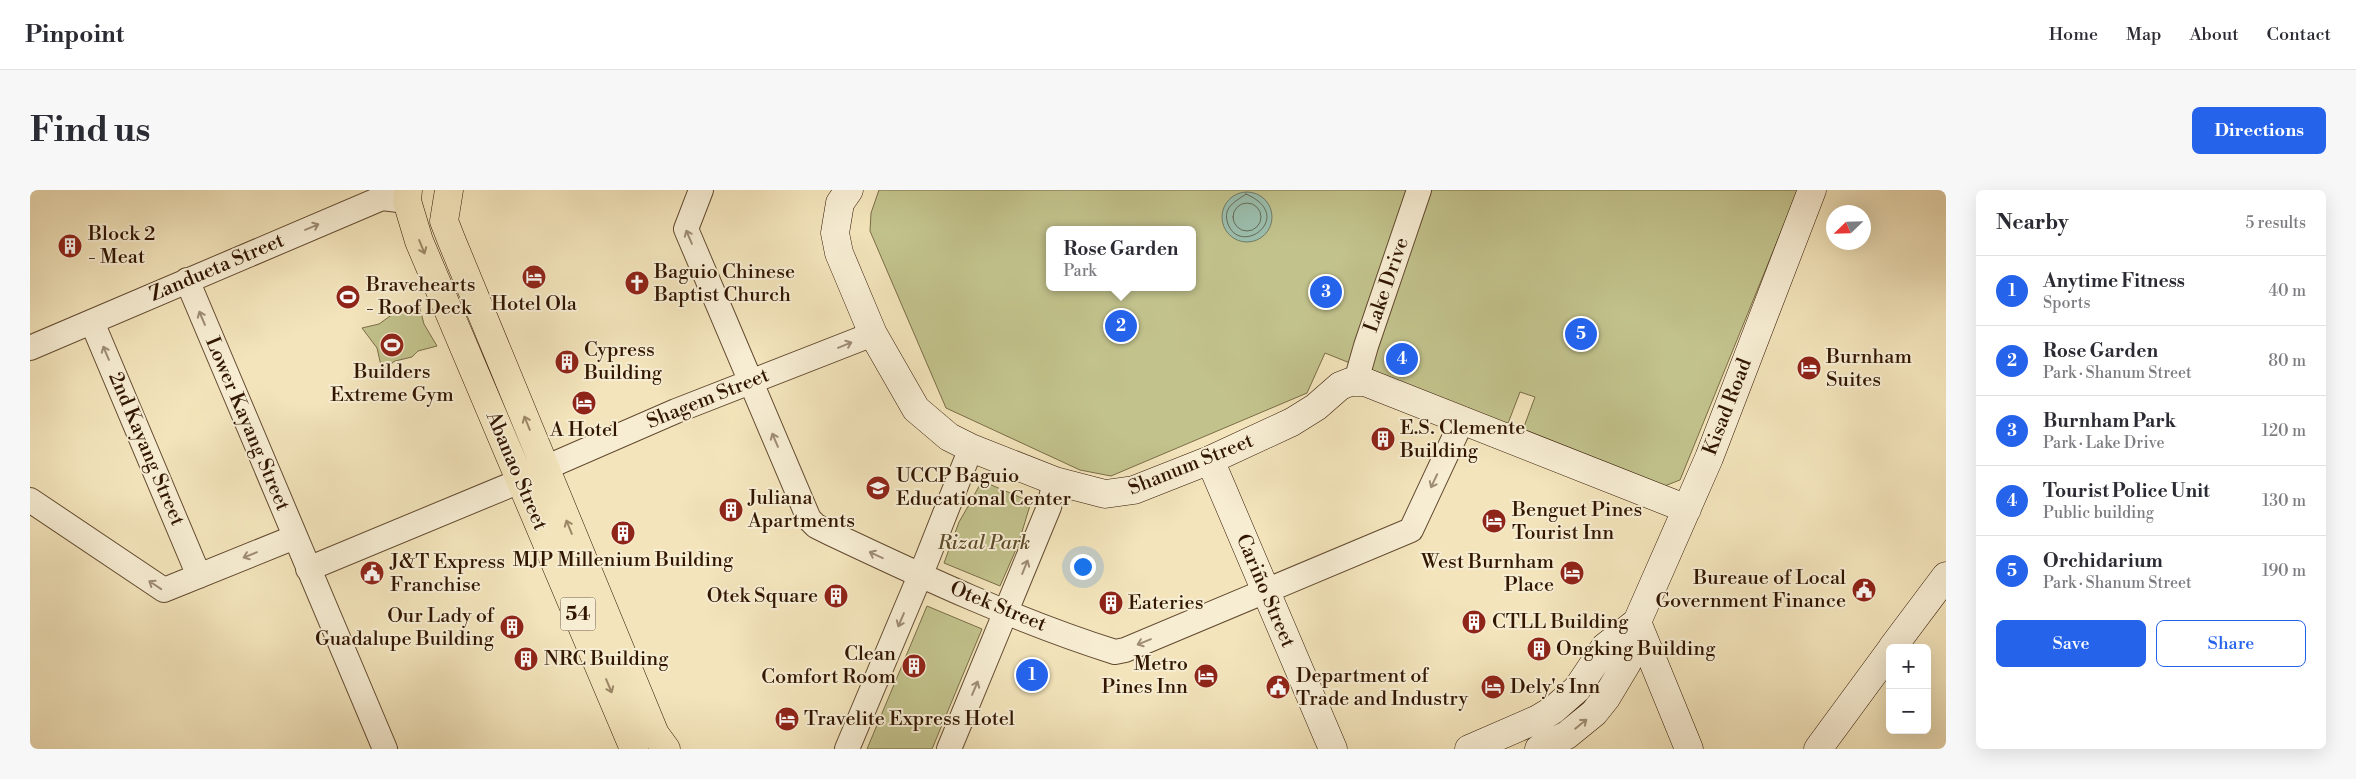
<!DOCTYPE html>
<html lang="en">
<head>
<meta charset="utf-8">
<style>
  body { margin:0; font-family:"Libre Bodoni",serif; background:#f7f7f7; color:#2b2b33 }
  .controls { position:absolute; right:15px; bottom:15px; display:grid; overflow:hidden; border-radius:8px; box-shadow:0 5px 20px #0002 }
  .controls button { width:45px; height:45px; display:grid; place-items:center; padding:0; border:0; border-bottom:1px solid #e1e1e2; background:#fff; color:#2b2b33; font:25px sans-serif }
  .compass { position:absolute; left:1796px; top:15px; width:45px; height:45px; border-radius:50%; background:#fff; box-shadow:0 5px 20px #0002; rotate:247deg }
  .you { position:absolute; left:1052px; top:376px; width:18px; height:18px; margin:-12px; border:4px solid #fff; border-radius:50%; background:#1a73e8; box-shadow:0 0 0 8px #1a73e833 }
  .badge { display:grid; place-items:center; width:32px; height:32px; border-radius:50%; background:#2563eb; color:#fff; font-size:16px; font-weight:700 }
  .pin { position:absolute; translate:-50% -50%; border:2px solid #fff; box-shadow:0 1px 5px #0006 }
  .popup { position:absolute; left:1016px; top:36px; width:150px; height:65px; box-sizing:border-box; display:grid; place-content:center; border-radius:8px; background:#fff; filter:drop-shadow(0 1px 4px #0005); font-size:16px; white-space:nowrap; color:#7c7c81 }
  .popup b { font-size:19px; color:#2b2b33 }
  .popup::after { content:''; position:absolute; left:50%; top:100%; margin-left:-10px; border:10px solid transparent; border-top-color:#fff }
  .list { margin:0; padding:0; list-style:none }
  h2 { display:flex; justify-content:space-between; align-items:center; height:65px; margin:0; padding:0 20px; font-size:21px }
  h2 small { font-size:16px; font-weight:400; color:#7c7c81 }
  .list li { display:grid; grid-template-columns:32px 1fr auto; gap:15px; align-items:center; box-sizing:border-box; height:70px; padding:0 20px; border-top:1px solid #e1e1e2 }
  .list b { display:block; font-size:19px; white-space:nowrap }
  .list p { margin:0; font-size:16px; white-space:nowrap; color:#7c7c81 }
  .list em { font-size:16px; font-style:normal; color:#7c7c81 }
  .actions { display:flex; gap:10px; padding:15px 20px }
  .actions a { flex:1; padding:11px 0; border:1px solid #2563eb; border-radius:8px; text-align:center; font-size:18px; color:#2563eb }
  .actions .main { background:#2563eb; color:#fff }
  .map { position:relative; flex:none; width:1916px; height:559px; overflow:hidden; border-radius:8px }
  header { display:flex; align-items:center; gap:30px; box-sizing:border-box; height:70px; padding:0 25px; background:#fff; border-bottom:1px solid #e1e1e2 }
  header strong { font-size:24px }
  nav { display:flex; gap:28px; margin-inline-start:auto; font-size:18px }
  .intro { display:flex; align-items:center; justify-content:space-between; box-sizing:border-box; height:120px; padding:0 30px }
  h1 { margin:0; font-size:35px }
  .button { padding:12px 22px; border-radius:8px; background:#2563eb; color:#fff; font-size:18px; font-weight:700 }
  main { display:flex; gap:30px; padding:0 30px }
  aside { flex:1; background:#fff; border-radius:8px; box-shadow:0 5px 20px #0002 }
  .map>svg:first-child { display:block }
  .green { fill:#c2c28c; stroke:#7a6c46; fill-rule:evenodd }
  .water { fill:#9bbfae; stroke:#717b68 }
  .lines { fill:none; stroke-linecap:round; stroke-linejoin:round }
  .shore { stroke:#666a57; stroke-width:1 }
  .street-casing { stroke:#624a2f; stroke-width:26 }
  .secondary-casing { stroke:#311600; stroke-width:29 }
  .highway-casing { stroke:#311600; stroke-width:29 }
  .street { stroke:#f7edd3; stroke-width:24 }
  .secondary { stroke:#f7edd3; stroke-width:28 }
  .highway { stroke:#f3e4bb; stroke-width:28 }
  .oneway { stroke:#9e8c74 }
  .oneway2 { stroke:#9c8767 }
  .labels { text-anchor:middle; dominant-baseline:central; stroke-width:4; stroke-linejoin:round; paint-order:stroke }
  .shield { fill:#f7edd3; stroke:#6c563f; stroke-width:1 }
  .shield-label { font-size:19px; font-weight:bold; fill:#311600 }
  .poi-label { font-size:20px; fill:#311600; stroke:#f7edd3; text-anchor:start }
  .street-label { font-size:20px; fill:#311600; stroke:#f7edd3 }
  .park-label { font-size:20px; font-style:italic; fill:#5c4a2a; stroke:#f7edd3 }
</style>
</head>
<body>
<header>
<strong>Pinpoint</strong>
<nav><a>Home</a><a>Map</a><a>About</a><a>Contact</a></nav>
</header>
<div class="intro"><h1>Find us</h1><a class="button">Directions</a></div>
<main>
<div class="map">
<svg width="1916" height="559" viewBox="0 0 1916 559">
  <rect width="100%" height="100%" fill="#f3e4bb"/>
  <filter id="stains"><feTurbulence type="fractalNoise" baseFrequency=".004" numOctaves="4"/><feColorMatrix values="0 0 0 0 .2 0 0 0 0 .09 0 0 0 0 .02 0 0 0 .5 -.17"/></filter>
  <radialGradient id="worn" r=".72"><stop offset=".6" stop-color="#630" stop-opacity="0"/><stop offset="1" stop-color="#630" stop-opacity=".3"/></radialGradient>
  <path class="green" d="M849,0H1768L1650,290L1632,297L1492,242L1505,207L1490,202L1477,236L1295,163L1277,203L1081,286L1050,280L916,218L840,41L841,23ZM1020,40H1162V97H1020Z
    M388,111L394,134L407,156L388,161L382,167L365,171L352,180L347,158L332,138L349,134L363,124L376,121Z
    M952,291L1001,312L988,355L970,396L914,373L929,332L940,313L939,308L943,307Z
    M897,416L952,439L902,559H837Z"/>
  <path class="water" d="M1192 27a25 25 0 1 1 50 0a25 25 0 1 1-50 0Z"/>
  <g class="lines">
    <path class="shore" d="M1216,4C1267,26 1211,68 1198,34C1192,17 1205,12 1216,4Z
      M1203 27a14 14 0 1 1 28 0a14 14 0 1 1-28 0Z"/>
    <defs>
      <path id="street" d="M671,0L656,39L779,329L786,336L800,343C893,387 987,431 1085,462L1095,460L1381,340L1432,231
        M157,90L355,559
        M62,132L169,386
        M0,158L352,8L377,11
        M1326,191L1336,156L1389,0
        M515,278L646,221L843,144
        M0,310L134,400L265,347
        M278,379L490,291
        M817,559L897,369L941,258
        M919,559L1019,317L1025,291"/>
      <path id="secondary" d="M819,0L810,13L805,43L809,63L843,144L886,219L919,247L941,258L1025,291L1075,304L1104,300L1180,270L1262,232L1286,217L1310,196L1320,192H1335L1657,319
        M1180,270L1303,559
        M1607,432L1659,559
        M1862,458L1916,386
        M1439,559L1508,529L1523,520L1547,499L1575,457L1607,432
        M1509,559L1537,545L1564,523L1576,508L1597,473L1607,432L1679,268L1782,0
        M1788,559L1860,461"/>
      <path id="highway" d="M378,0L377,11L389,51L604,559
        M419,0L414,31L421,49L625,544L636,559"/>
    </defs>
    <use href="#street" class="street-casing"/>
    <use href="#secondary" class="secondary-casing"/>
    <use href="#highway" class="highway-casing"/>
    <use href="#street" class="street"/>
    <use href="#secondary" class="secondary"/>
    <use href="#highway" class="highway"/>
  </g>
  <defs><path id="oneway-shaft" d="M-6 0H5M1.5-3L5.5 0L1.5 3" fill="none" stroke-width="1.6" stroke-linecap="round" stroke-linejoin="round" transform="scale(1.25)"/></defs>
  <g class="oneway">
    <use href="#oneway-shaft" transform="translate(282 37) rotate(-23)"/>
    <use href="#oneway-shaft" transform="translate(659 47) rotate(-113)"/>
    <use href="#oneway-shaft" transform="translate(172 128) rotate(-113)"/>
    <use href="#oneway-shaft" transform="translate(815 155) rotate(-22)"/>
    <use href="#oneway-shaft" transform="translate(76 163) rotate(-113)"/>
    <use href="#oneway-shaft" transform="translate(745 250) rotate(-113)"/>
    <use href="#oneway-shaft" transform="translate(1404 291) rotate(115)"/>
    <use href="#oneway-shaft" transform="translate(220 365) rotate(158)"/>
    <use href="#oneway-shaft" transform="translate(846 365) rotate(-155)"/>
    <use href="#oneway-shaft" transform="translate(995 377) rotate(-68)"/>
    <use href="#oneway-shaft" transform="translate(125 395) rotate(-146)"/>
    <use href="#oneway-shaft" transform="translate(871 430) rotate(113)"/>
    <use href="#oneway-shaft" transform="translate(1114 452) rotate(158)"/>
    <use href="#oneway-shaft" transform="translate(945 498) rotate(-67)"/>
    <use href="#oneway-shaft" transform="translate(1551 534) rotate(-39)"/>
  </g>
  <g class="oneway2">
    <use href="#oneway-shaft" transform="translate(392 57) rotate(68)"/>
    <use href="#oneway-shaft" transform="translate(497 233) rotate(-112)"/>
    <use href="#oneway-shaft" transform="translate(539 337) rotate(-112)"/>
    <use href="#oneway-shaft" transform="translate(579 496) rotate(67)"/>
  </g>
  <defs>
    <symbol id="building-disc" viewBox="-11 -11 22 22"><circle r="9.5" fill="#8f2418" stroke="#f7edd3"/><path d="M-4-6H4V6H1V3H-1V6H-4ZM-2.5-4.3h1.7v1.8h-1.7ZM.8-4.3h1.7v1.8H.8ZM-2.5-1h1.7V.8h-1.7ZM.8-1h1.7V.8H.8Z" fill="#fff"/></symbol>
    <symbol id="hotel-disc" viewBox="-11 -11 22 22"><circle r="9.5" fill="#8f2418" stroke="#f7edd3"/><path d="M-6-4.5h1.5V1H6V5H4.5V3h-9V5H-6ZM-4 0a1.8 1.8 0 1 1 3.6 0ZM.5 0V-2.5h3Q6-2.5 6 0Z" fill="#fff"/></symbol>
    <symbol id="church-disc" viewBox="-11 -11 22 22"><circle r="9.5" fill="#8f2418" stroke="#f7edd3"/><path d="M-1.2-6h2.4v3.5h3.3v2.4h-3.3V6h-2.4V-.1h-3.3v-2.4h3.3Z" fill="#fff"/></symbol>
    <symbol id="stadium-disc" viewBox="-11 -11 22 22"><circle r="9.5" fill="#8f2418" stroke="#f7edd3"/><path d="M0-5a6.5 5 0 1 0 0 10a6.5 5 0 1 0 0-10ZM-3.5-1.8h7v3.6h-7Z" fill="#fff"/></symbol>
    <symbol id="school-disc" viewBox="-11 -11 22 22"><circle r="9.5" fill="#8f2418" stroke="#f7edd3"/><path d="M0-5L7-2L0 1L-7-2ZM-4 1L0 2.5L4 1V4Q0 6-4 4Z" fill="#fff"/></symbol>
    <symbol id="civic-disc" viewBox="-11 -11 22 22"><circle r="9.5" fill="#8f2418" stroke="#f7edd3"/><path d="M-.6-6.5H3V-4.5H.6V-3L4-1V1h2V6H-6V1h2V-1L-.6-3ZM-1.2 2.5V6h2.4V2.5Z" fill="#fff"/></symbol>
  </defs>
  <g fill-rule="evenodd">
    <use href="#building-disc" x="26" y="42" width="28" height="28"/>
    <use href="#hotel-disc" x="490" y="73" width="28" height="28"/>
    <use href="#church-disc" x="593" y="79" width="28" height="28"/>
    <use href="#stadium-disc" x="304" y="93" width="28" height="28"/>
    <use href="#stadium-disc" x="348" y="141" width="28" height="28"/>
    <use href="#building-disc" x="523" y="158" width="28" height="28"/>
    <use href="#hotel-disc" x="1765" y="164" width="28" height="28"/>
    <use href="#hotel-disc" x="540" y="199" width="28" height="28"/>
    <use href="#building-disc" x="1339" y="235" width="28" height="28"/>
    <use href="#school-disc" x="834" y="284" width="28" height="28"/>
    <use href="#building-disc" x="687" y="306" width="28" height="28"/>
    <use href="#hotel-disc" x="1450" y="317" width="28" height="28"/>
    <use href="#building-disc" x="579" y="329" width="28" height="28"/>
    <use href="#civic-disc" x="328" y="369" width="28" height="28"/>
    <use href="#hotel-disc" x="1528" y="369" width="28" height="28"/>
    <use href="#civic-disc" x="1820" y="386" width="28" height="28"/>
    <use href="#building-disc" x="792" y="392" width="28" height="28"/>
    <use href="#building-disc" x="1067" y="399" width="28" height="28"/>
    <use href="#building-disc" x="1430" y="418" width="28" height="28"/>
    <use href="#building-disc" x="468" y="423" width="28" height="28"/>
    <use href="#building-disc" x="1495" y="445" width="28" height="28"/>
    <use href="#building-disc" x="482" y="455" width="28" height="28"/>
    <use href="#building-disc" x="870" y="462" width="28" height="28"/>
    <use href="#hotel-disc" x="1162" y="472" width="28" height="28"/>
    <use href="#civic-disc" x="1234" y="483" width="28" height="28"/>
    <use href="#hotel-disc" x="1449" y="483" width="28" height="28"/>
    <use href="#hotel-disc" x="743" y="515" width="28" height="28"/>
  </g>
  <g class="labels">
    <rect class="shield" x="530.5" y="407.5" width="35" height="33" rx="4"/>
    <g class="shield-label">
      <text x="548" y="424">54</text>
    </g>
    <g class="poi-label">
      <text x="58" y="44">Block 2<tspan x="58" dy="23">- Meat</tspan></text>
      <text x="624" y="82">Baguio Chinese<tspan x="624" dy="23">Baptist Church</tspan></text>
      <text x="336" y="95">Bravehearts<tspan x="336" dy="23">- Roof Deck</tspan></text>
      <text x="504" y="114" text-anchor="middle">Hotel Ola</text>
      <text x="554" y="160">Cypress<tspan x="554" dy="23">Building</tspan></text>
      <text x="1796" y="167">Burnham<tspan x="1796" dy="23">Suites</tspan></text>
      <text x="362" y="182" text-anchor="middle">Builders<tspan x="362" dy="23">Extreme Gym</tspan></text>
      <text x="1370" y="238">E.S. Clemente<tspan x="1370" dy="23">Building</tspan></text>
      <text x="554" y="240" text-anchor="middle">A Hotel</text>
      <text x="866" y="286">UCCP Baguio<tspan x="866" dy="23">Educational Center</tspan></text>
      <text x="718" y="308">Juliana<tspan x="718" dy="23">Apartments</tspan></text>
      <text x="1482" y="320">Benguet Pines<tspan x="1482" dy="23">Tourist Inn</tspan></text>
      <text x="593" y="370" text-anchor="middle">MJP Millenium Building</text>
      <text x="360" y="372">J&amp;T Express<tspan x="360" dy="23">Franchise</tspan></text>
      <text x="1524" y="372" text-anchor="end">West Burnham<tspan x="1524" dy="23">Place</tspan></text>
      <text x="1816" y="388" text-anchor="end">Bureaue of Local<tspan x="1816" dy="23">Government Finance</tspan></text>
      <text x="788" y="406" text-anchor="end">Otek Square</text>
      <text x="1098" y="413">Eateries</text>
      <text x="464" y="426" text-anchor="end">Our Lady of<tspan x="464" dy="23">Guadalupe Building</tspan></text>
      <text x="1462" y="432">CTLL Building</text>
      <text x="1526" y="459">Ongking Building</text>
      <text x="866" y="464" text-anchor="end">Clean<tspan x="866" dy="23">Comfort Room</tspan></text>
      <text x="514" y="469">NRC Building</text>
      <text x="1158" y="474" text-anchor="end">Metro<tspan x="1158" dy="23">Pines Inn</tspan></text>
      <text x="1266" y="486">Department of<tspan x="1266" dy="23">Trade and Industry</tspan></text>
      <text x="1480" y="497">Dely's Inn</text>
      <text x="774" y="529">Travelite Express Hotel</text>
    </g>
    <g class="street-label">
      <text transform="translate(187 78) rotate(-23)">Zandueta Street</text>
      <text transform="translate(1357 95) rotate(-71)">Lake Drive</text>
      <text transform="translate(678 209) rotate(-22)">Shagem Street</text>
      <text transform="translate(1698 217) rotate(-69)">Kisad Road</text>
      <text transform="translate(217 234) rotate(67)">Lower Kayang Street</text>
      <text transform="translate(116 259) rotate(67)">2nd Kayang Street</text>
      <text transform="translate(1161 275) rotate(-22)">Shanum Street</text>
      <text transform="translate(486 281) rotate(67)">Abanao Street</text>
      <text transform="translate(1235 401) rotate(67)">Cariño Street</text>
      <text transform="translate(968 417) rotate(22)">Otek Street</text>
    </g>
    <g class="park-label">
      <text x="954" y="353">Rizal Park</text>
    </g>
  </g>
  <rect width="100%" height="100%" filter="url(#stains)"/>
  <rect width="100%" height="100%" fill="url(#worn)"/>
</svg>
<div class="controls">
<button>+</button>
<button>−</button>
</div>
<svg class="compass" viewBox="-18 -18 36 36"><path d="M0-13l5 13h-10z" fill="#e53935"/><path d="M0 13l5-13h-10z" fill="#7c7c81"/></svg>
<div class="you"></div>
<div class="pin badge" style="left:1002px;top:485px">1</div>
<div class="pin badge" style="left:1091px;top:136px">2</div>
<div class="popup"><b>Rose Garden</b>Park</div>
<div class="pin badge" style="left:1296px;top:102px">3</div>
<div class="pin badge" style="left:1372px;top:169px">4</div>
<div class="pin badge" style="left:1551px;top:144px">5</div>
</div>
<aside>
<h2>Nearby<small>5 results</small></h2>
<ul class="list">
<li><span class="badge">1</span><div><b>Anytime Fitness</b><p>Sports</p></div><em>40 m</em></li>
<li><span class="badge">2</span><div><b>Rose Garden</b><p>Park · Shanum Street</p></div><em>80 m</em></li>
<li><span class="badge">3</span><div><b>Burnham Park</b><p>Park · Lake Drive</p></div><em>120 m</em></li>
<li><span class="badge">4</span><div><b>Tourist Police Unit</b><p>Public building</p></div><em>130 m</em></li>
<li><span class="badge">5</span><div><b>Orchidarium</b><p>Park · Shanum Street</p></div><em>190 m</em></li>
</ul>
<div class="actions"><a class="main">Save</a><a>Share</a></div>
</aside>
</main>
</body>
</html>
